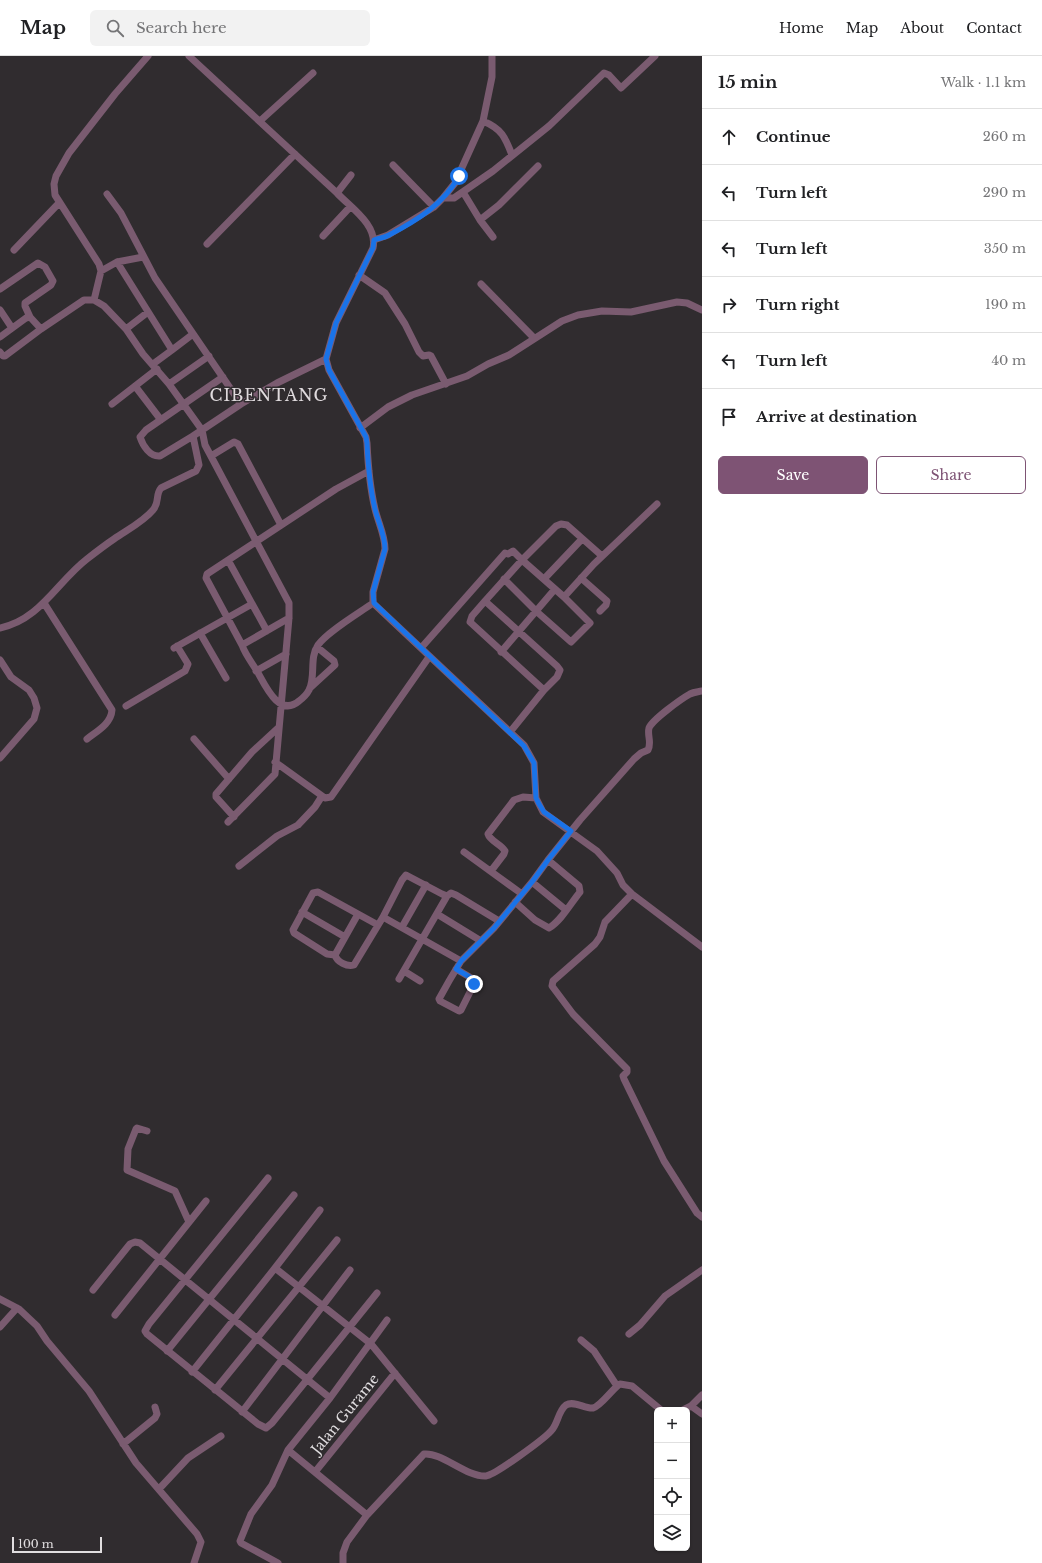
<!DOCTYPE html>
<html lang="en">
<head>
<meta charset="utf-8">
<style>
  body { margin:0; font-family:"Libre Baskerville",serif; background:#f2f2f2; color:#202124 }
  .controls { position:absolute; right:12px; bottom:12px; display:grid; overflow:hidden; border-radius:6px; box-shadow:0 1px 3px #0004 }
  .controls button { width:36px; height:36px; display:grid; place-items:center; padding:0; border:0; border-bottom:1px solid #e0e0e0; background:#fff; color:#202124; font:20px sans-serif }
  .scale { position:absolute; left:12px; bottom:10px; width:90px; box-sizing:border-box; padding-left:4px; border:2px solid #e1dee0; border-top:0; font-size:11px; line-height:14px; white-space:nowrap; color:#e1dee0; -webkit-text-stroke:3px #302c2f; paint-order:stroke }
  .stop { position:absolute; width:12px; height:12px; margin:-9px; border:3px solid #1a73e8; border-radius:50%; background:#fff }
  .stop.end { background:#1a73e8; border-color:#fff; box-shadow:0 1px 4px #0008 }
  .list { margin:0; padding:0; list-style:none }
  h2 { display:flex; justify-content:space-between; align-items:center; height:52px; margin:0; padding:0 16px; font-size:17px }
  h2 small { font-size:13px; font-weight:400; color:#757577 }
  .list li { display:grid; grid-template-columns:26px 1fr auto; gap:12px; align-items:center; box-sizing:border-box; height:56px; padding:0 16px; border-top:1px solid #e0e0e0 }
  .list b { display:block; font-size:15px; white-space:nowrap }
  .list em { font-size:13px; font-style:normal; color:#757577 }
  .actions { display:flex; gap:8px; padding:12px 16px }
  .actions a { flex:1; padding:9px 0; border:1px solid #7e5374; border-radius:6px; text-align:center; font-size:14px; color:#7e5374 }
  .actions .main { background:#7e5374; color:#fff }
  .icon { flex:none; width:22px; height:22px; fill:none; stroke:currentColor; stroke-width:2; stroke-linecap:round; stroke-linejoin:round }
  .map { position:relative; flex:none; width:702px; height:1507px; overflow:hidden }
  header { display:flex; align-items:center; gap:24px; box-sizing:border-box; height:56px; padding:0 20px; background:#fff; border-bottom:1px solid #e0e0e0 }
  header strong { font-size:19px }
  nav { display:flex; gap:22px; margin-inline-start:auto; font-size:14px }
  .search { width:280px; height:36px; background:#f2f2f2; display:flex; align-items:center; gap:10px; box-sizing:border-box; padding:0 14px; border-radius:6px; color:#757577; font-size:15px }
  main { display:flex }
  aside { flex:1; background:#fff }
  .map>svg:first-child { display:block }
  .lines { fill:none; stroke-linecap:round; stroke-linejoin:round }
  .minor { stroke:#7a5b70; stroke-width:7 }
  .route { stroke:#1a73e8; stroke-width:5 }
  .labels { text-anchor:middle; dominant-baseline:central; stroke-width:3; stroke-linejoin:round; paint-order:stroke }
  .street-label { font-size:14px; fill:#e1dee0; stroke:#302c2f }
  .quarter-label { font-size:16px; letter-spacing:1px; fill:#dfdadd; stroke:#302c2f }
</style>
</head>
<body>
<header>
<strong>Map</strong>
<div class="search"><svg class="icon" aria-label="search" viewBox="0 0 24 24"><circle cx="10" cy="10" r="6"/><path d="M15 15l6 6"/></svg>Search here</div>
<nav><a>Home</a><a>Map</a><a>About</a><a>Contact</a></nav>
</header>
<main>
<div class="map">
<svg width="702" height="1507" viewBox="0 0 702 1507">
  <rect width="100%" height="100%" fill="#302c2f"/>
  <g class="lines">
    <path class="minor" d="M189,0L337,137C351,152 378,169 373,192L336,267L326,303L329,314L366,381L367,387C368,409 370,432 375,453C378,466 385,479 385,493L373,536V547L524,689L534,707L536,742L543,756L597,795L617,817L623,829L632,838L702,891
      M260,65L313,17
      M483,65C502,73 505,81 512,99
      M393,109L434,151
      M463,136L480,164L493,181
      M337,137L351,119
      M107,138L121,157L155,222L241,348
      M443,142H454L493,115L549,70L604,17L609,19L621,32L655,0
      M480,164L499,149L538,110
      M323,180L350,151
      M374,184L388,179L434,151L443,142L455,127L483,65L492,21V0
      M207,188L295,98
      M14,194L59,147
      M117,206L172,294L153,308
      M101,215L117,206L143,201
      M359,219L385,237L405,268L419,296L423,300L429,299L431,300L446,328
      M481,228L534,282
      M0,233L38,207L45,211L53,225L51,229L25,247V250L30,261
      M94,244L101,215L99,208L55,139L54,128L56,120L69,97L115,38L148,0
      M0,254L12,272
      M126,273L148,256
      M0,281L26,262L30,261L41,273L84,244H94L104,250L126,273L143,298L169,328L202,374L205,389L289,547V562L275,718L228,766
      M172,294L193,278
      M0,296L3,300H5L41,273
      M169,328L209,300
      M135,330L161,364
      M112,348L157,313
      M360,372L388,351L412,339L467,320L488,308L509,299L562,265L578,259L602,255L631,256L677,246L687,247L702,254
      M193,380L160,400C150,401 143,390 140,381L146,374L223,321
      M211,400L234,386L238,388L281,469
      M228,504L267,575
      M581,522L607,545L606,549L600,555
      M504,523L536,555L571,586L590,567L564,541
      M544,523L582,483
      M485,545L472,560L470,566L544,634
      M44,547L112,654C111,668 97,675 87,683
      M289,562L242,589L206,522L207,518L336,433L369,415
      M0,572C40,564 57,526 87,503C96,496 105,489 114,483C127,474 143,466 153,454C160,446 155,439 161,432L196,415L199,409L193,380L241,348L277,327L326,303
      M200,577L226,622
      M242,589C245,598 252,607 257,615C265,629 279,662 299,645C303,642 307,638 309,634C316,621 309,602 318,589C327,576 359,557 373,547
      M174,592L252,548
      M421,592L505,497L508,498L513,495L522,504L556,470L561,468L567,469L602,500
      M501,596L555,533
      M0,604L11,621L29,634L34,642L37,652L34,663L0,702
      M256,615L286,598
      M310,632L335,609L334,605L317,591
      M126,650L185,615L188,608L177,590
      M510,676L544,634L557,621L560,614L557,610L485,545L522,504L564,541L594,508L657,448
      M194,683L229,723
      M275,706L325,742L331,741L429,601
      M234,761L216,741V738L252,696L278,672
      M464,796L522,838
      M239,810L277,780L298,769L315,751L322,740
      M491,815L504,798L505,795C501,788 490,785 488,778L514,744L523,741L536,742
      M532,826L566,854
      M632,838L605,866L600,881L595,888L553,925L552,930L573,958L627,1013V1016L623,1020L624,1023L664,1105L697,1157L702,1161
      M515,846L535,864L549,872C561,865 571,847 580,836L579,830L548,804
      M302,856L345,881
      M437,858L481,885
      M383,861L402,824L406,819L442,838L447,840L451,837L456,839L499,865
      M402,871L426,829
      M335,899C337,906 347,911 354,909L383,861L461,905L494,872L532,826L548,804L580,764L634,703L641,697L648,694C652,686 647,680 649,672C652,664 681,643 690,638C694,636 698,636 702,635
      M335,899L327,898L294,877L293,874L313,837L318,836L378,869
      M335,899L358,858
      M456,913L473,923L474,928L461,954L459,955L440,945L439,943C446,930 453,918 461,905
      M404,915L420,925
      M399,923L447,840
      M147,1075L137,1072L136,1073L128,1093L127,1114L175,1135L189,1166
      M268,1122L149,1268L145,1275L147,1278L258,1368L266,1372L272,1367L377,1237
      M275,1212L320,1154
      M93,1234L130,1188L135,1186L140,1187L330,1342L288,1394L367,1459
      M0,1243L19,1253L37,1270L47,1285L89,1335L136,1407L197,1478L201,1486L194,1507
      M115,1259L206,1145
      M0,1271L17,1252
      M629,1278L640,1269L665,1240L702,1214
      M581,1284L594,1295L617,1330
      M167,1295L294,1139
      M192,1316L275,1212L371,1288L434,1365
      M215,1334L337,1184
      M330,1342L387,1264
      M691,1350L702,1358
      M683,1354L691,1350L702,1339
      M242,1356L350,1214
      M123,1388L155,1362L157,1358L155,1351
      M315,1416L395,1317
      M159,1433L188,1402L221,1380
      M278,1507L241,1487L240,1485L251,1458L272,1429L288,1394
      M343,1507V1497L347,1486L367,1459L424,1398C442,1396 466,1421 486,1420C495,1419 544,1383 551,1375C558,1368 558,1355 566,1349C574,1344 585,1353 593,1352C601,1350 612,1333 620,1328L632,1330L661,1354"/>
  </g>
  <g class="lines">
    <path class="route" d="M459,120C444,148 416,165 389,179C384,182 379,182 374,184L373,192L336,267L326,303L329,314L366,381L367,387C368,409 370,432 375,453C378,466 385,479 385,493L373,536L374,547L524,690L534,707L536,742L539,748L544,756L571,775L548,804L532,826L494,872L461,905L456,913L473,923L474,928"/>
  </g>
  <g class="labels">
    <g class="street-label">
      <text transform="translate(345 1358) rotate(-51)">Jalan Gurame</text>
    </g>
    <g class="quarter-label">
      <text x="269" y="339">CIBENTANG</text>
    </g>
  </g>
</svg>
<div class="controls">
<button>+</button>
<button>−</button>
<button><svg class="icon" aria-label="locate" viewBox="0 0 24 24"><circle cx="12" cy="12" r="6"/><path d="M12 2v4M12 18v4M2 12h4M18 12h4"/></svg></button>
<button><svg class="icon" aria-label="layers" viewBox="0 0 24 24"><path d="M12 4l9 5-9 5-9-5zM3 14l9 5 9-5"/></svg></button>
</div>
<div class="scale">100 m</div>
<div class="stop" style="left:459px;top:120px"></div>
<div class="stop end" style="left:474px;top:928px"></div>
</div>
<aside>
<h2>15 min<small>Walk · 1.1 km</small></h2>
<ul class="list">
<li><svg class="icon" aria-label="ahead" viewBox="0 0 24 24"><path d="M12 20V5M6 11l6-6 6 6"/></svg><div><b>Continue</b></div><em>260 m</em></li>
<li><svg class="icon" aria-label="left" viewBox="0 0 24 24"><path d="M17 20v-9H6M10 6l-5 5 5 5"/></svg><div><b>Turn left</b></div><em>290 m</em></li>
<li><svg class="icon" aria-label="left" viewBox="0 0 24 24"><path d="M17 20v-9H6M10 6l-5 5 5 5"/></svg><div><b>Turn left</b></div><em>350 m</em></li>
<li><svg class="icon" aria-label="right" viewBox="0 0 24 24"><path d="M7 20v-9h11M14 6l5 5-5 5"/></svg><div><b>Turn right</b></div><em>190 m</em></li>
<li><svg class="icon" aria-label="left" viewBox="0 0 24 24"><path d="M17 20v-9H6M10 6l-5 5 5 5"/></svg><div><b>Turn left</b></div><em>40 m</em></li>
<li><svg class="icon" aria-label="arrive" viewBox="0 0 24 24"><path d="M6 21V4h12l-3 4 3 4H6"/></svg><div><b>Arrive at destination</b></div></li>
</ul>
<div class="actions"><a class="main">Save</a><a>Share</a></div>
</aside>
</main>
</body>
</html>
